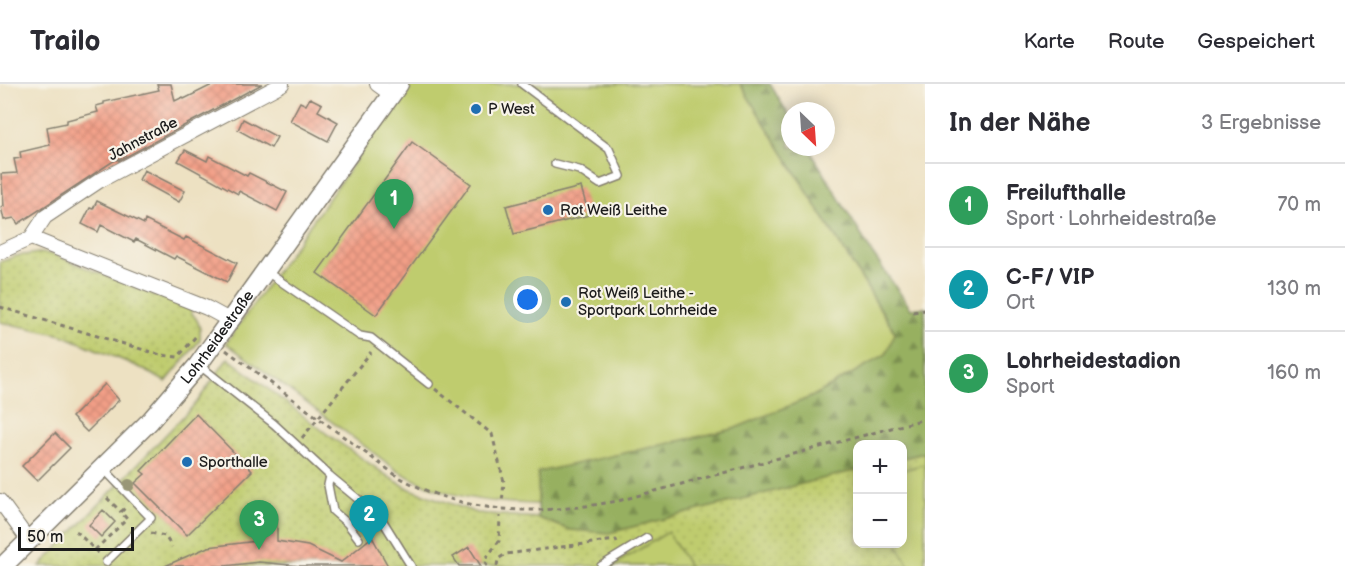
<!DOCTYPE html>
<html lang="de">
<head>
<meta charset="utf-8">
<style>
  body { margin:0; font-family:"Balsamiq Sans",sans-serif; background:#f7f7f7; color:#2b2b33 }
  .controls { position:absolute; right:18px; bottom:18px; display:grid; overflow:hidden; border-radius:12px; box-shadow:0 3px 15px #0003 }
  .controls button { width:54px; height:54px; display:grid; place-items:center; padding:0; border:0; border-bottom:2px solid #e1e1e2; background:#fff; color:#2b2b33; font:30px sans-serif }
  .compass { position:absolute; left:781px; top:18px; width:54px; height:54px; border-radius:50%; background:#fff; box-shadow:0 3px 15px #0003; rotate:155deg }
  .scale { position:absolute; left:18px; bottom:15px; width:116px; box-sizing:border-box; padding-left:6px; border:3px solid #1c1c1c; border-top:0; font-size:16px; line-height:21px; white-space:nowrap; color:#1c1c1c; -webkit-text-stroke:4px #f7f3e8; paint-order:stroke }
  .you { position:absolute; left:528px; top:216px; width:21px; height:21px; margin:-15px; border:4px solid #fff; border-radius:50%; background:#1a73e8; box-shadow:0 0 0 9px #1a73e833 }
  .badge { display:grid; place-items:center; width:39px; height:39px; border-radius:50%; background:#0f766e; color:#fff; font-size:20px; font-weight:700 }
  .pin { position:absolute; translate:-50% -50px; filter:drop-shadow(0 2px 3px #0008) }
  .pin::after { content:''; position:absolute; top:32px; width:21px; height:18px; background:inherit; clip-path:polygon(0 0,100% 0,50% 100%) }
  .list { margin:0; padding:0; list-style:none }
  h2 { display:flex; justify-content:space-between; align-items:center; height:78px; margin:0; padding:0 24px; font-size:26px }
  h2 small { font-size:20px; font-weight:400; color:#7c7c81 }
  .list li { display:grid; grid-template-columns:39px 1fr auto; gap:18px; align-items:center; box-sizing:border-box; height:84px; padding:0 24px; border-top:2px solid #e1e1e2 }
  .list b { display:block; font-size:22px; white-space:nowrap }
  .list p { margin:0; font-size:20px; white-space:nowrap; color:#7c7c81 }
  .list em { font-size:20px; font-style:normal; color:#7c7c81 }
  .map { position:relative; flex:none; width:925px; height:482px; overflow:hidden }
  header { display:flex; align-items:center; gap:36px; box-sizing:border-box; height:84px; padding:0 30px; background:#fff; border-bottom:2px solid #e1e1e2 }
  header strong { font-size:28px }
  nav { display:flex; gap:33px; margin-inline-start:auto; font-size:21px }
  main { display:flex }
  aside { flex:1; background:#fff }
  .map>svg:first-child { display:block }
  .forest { fill:url(#forest-firs); stroke:#5a663e; stroke-width:1.5 }
  .park { fill:url(#park-dots); stroke:#6e7445; stroke-width:1.5 }
  .pitch { fill:#bfcc6e; stroke:#6e7445; stroke-width:1.5 }
  .building { fill:url(#building-cross-hatch) }
  .lines { fill:none; stroke-linecap:round; stroke-linejoin:round }
  .lane-casing { stroke:#847e6f; stroke-width:10 }
  .street-casing { stroke:#847e6f; stroke-width:16 }
  .secondary-casing { stroke:#847e6f; stroke-width:21 }
  .path { stroke:#847e6f; stroke-width:3; stroke-dasharray:4.5 4.5; stroke-linecap:butt }
  .lane { stroke:#fff; stroke-width:7 }
  .street { stroke:#fff; stroke-width:14 }
  .secondary { stroke:#fff; stroke-width:18 }
  .tree { fill:#999777 }
  .poi-dot { fill:#1f6fb2; stroke:#f7f3e8; stroke-width:2 }
  .labels { text-anchor:middle; dominant-baseline:central; stroke-width:4.5; stroke-linejoin:round; paint-order:stroke }
  .poi-label { font-size:15px; fill:#1c1c1c; stroke:#f7f3e8; text-anchor:start }
  .street-label { font-size:15px; fill:#1c1c1c; stroke:#f7f3e8 }
</style>
</head>
<body>
<header>
<strong>Trailo</strong>
<nav><a>Karte</a><a>Route</a><a>Gespeichert</a></nav>
</header>
<main>
<div class="map">
<svg width="925" height="482" viewBox="0 0 925 482">
  <defs>
    <pattern id="forest-firs" width="22" height="20" patternUnits="userSpaceOnUse" patternTransform="scale(1.5)"><rect width="22" height="20" fill="#97b061"/><path d="M5 1l3.5 6h-7zM16 11l3.5 6h-7z" fill="#7a8e4f"/></pattern>
    <pattern id="park-dots" width="8" height="8" patternUnits="userSpaceOnUse" patternTransform="scale(1.5)"><rect width="8" height="8" fill="#bfcc6e"/><path d="M2 2h.1M6 6h.1" fill="none" stroke="#a4af5f" stroke-width="1.8" stroke-linecap="round"/></pattern>
    <pattern id="building-cross-hatch" width="8" height="8" patternUnits="userSpaceOnUse" patternTransform="scale(1.5)"><rect width="8" height="8" fill="#f29f87"/><path d="M0 0l8 8M0 8l8-8" fill="none" stroke="#cf8874"/></pattern>
  </defs>
  <rect width="100%" height="100%" fill="#f7f3e8"/>
  <filter id="ink" filterUnits="userSpaceOnUse"><feTurbulence type="fractalNoise" baseFrequency=".0167" numOctaves="2"/><feDisplacementMap in="SourceGraphic" scale="12" xChannelSelector="R" yChannelSelector="G"/><feConvolveMatrix kernelMatrix="1 2 1 2 8 2 1 2 1" color-interpolation-filters="sRGB"/></filter>
  <filter id="wash" filterUnits="userSpaceOnUse"><feTurbulence type="fractalNoise" baseFrequency=".008" numOctaves="4" result="noise"/><feDisplacementMap in="SourceGraphic" scale="24" xChannelSelector="R" yChannelSelector="G"/><feGaussianBlur stdDeviation="1.35" result="paint"/><feColorMatrix in="noise" values="0 0 0 0 0 0 0 0 0 0 0 0 0 0 0 0 0 1.4 0 .05"/><feComposite in="paint" operator="in"/></filter>
  <g filter="url(#wash)">
    <rect width="100%" height="100%" fill="#ede1c2"/>
    <path class="forest" d="M740,0H770L790,33V63H808L872,169L911,225L925,223V369L903,374L902,360H858L857,386L609,449L570,446L538,434V388L733,345L813,312L886,270L895,248Z"/>
    <path class="park" d="M39,169L52,170L192,226L191,229C200,236 201,246 200,256L166,298L139,283L62,251L0,238V178L16,172Z
      M228,274L327,350L392,395L410,405L477,429L538,434L570,446L609,449L857,386L858,460H902L903,374L925,369V482H40L197,318Z"/>
    <path class="pitch" d="M410,0H740L895,249L886,270L813,312L733,345L538,388V420C487,419 442,413 398,387L226,259Z
      M925,380V482H909L897,460H902L903,386Z
      M668,448L689,482H612Z"/>
    <g id="blocks">
      <path class="building" d="M157,0H171L175,17L183,13L184,15L214,0H262L118,77L120,74L114,77L115,76L18,140L14,134L4,136L1,123L4,122L1,90L17,89L14,75L21,74L20,68L50,61L47,43L67,39V36L98,28L96,22L104,20V18L159,6Z
        M310,14L322,20L318,27L338,38L328,57L290,37L300,18L306,21Z
        M243,35L277,53L271,64L238,46Z
        M412,58L471,100L376,231L317,189Z
        M185,66L207,77L209,72L247,92L249,89L287,108L277,127L239,107L238,110L178,77Z
        M144,86L185,107L179,118L139,96Z
        M581,103L589,131L514,150L506,122Z
        M97,117L144,140L145,136L184,156L186,153L237,179L227,198L176,172L174,175L136,155L134,158L101,141L98,148L82,140L90,124L93,125Z
        M105,300L119,316L87,348L72,333Z
        M196,330L252,387L187,451L135,399L145,390L141,387Z
        M55,349L70,364L37,397L22,382Z
        M103,426L115,438L101,453L89,441Z
        M257,430H277V457L308,462L341,478L372,453L388,482H300L259,478L225,482H165L208,463L257,457Z
        M469,463L481,482H459L453,473Z"/>
    </g>
  </g>
  <g filter="url(#ink)">
    <use href="#blocks" fill-opacity="0" stroke="#847e6f" stroke-width="1.5"/>
    <g class="lines">
      <defs>
        <path id="lane" d="M522,0L609,65L621,92L600,100L579,86L555,80
          M267,188L360,252L371,254L429,300
          M199,281L274,340L330,392L381,434L411,482
          M103,384L151,434L106,478
          M330,392L328,401L333,427L347,439L359,455
          M601,482L647,454"/>
        <path id="street" d="M377,0L392,11
          M31,154L45,133L99,97L282,0
          M0,168L31,154L207,224L231,237
          M0,417L29,457"/>
        <g id="secondary">
          <path id="s1" d="M3,482L150,337L198,281L399,0"/>
        </g>
      </defs>
      <use href="#lane" class="lane-casing"/>
      <use href="#street" class="street-casing"/>
      <use href="#secondary" class="secondary-casing"/>
      <path class="path" d="M0,223L161,271L178,273L197,251
        M913,228L925,226
        M226,266L397,392C469,433 539,431 618,417L925,335
        M435,305L492,350L504,398L502,419
        M302,354L371,268
        M107,414L121,428
        M76,447L100,471
        M151,449L165,452L172,463
        M95,466L127,435L121,428L126,423
        M487,482L484,477L499,457L500,432
        M497,482L498,475L506,470L616,456L617,459"/>
      <use href="#lane" class="lane"/>
      <use href="#street" class="street"/>
      <use href="#secondary" class="secondary"/>
    </g>
    <circle class="tree" cx="129" cy="401" r="6"/>
  </g>
  <g class="poi-dot">
    <circle cx="476" cy="25" r="6"/>
    <circle cx="548" cy="126" r="6"/>
    <circle cx="566" cy="218" r="6"/>
    <circle cx="187" cy="378" r="6"/>
  </g>
  <g class="labels">
    <g class="poi-label">
      <text x="488" y="25">P West</text>
      <text x="560" y="126">Rot Weiß Leithe</text>
      <text x="578" y="209">Rot Weiß Leithe -<tspan x="578" dy="17">Sportpark Lohrheide</tspan></text>
      <text x="199" y="378">Sporthalle</text>
    </g>
    <g class="street-label">
      <text transform="translate(143 55) rotate(-28)">Jahnstraße</text>
      <text stroke="none"><textPath href="#s1" startOffset="314">Lohrheidestraße</textPath></text>
    </g>
  </g>
</svg>
<div class="controls">
<button>+</button>
<button>−</button>
</div>
<svg class="compass" viewBox="-18 -18 36 36"><path d="M0-13l5 13h-10z" fill="#e53935"/><path d="M0 13l5-13h-10z" fill="#7c7c81"/></svg>
<div class="scale">50 m</div>
<div class="you"></div>
<div class="pin badge" style="left:394px;top:145px;background:#2e9e5b">1</div>
<div class="pin badge" style="left:369px;top:461px;background:#0f9aa8">2</div>
<div class="pin badge" style="left:259px;top:466px;background:#2e9e5b">3</div>
</div>
<aside>
<h2>In der Nähe<small>3 Ergebnisse</small></h2>
<ul class="list">
<li><span class="badge" style="background:#2e9e5b">1</span><div><b>Freilufthalle</b><p>Sport · Lohrheidestraße</p></div><em>70 m</em></li>
<li><span class="badge" style="background:#0f9aa8">2</span><div><b>C-F/ VIP</b><p>Ort</p></div><em>130 m</em></li>
<li><span class="badge" style="background:#2e9e5b">3</span><div><b>Lohrheidestadion</b><p>Sport</p></div><em>160 m</em></li>
</ul>
</aside>
</main>
</body>
</html>
